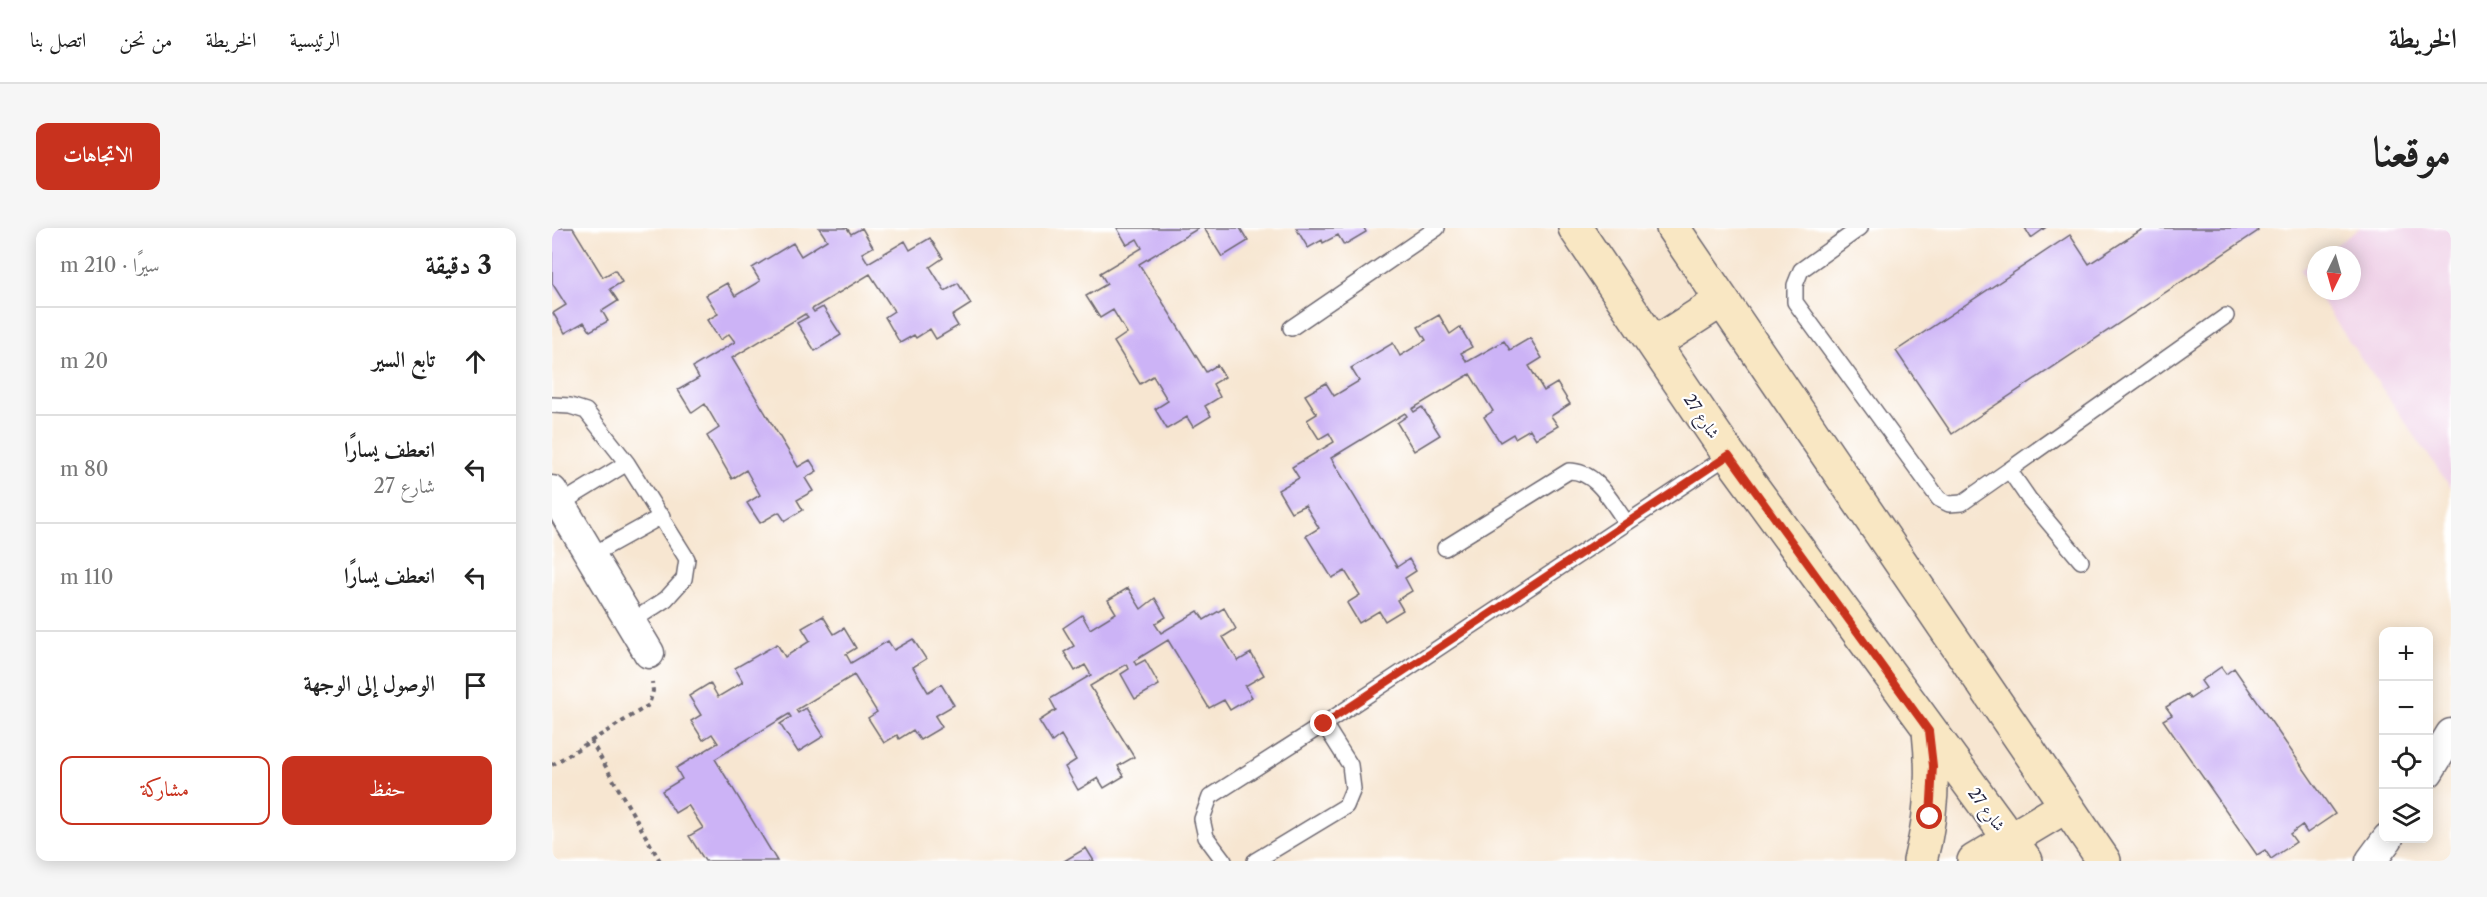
<!DOCTYPE html>
<html lang="ar">
<head>
<meta charset="utf-8">
<style>
  body { margin:0; font-family:"Libre Caslon Text",Amiri,serif; background:#f6f6f6; color:#222; direction:rtl }
  .controls { position:absolute; right:18px; bottom:18px; display:grid; overflow:hidden; border-radius:12px; box-shadow:0 3px 15px #0003 }
  .controls button { width:54px; height:54px; display:grid; place-items:center; padding:0; border:0; border-bottom:2px solid #e0e0e0; background:#fff; color:#222; font:30px sans-serif }
  .compass { position:absolute; left:1755px; top:18px; width:54px; height:54px; border-radius:50%; background:#fff; box-shadow:0 3px 15px #0003; rotate:185deg }
  .stop { position:absolute; width:18px; height:18px; margin:-14px; border:4px solid #c8321e; border-radius:50%; background:#fff }
  .stop.end { background:#c8321e; border-color:#fff; box-shadow:0 2px 6px #0008 }
  .list { margin:0; padding:0; list-style:none }
  h2 { display:flex; justify-content:space-between; align-items:center; height:78px; margin:0; padding:0 24px; font-size:26px }
  h2 small { font-size:20px; font-weight:400; color:#767676 }
  .list li { display:grid; grid-template-columns:39px 1fr auto; gap:18px; align-items:center; box-sizing:border-box; height:108px; padding:0 24px; border-top:2px solid #e0e0e0 }
  .list b { display:block; font-size:22px; white-space:nowrap }
  .list p { margin:0; font-size:20px; white-space:nowrap; color:#767676 }
  .list em { font-size:20px; font-style:normal; color:#767676 }
  .actions { display:flex; gap:12px; padding:18px 24px }
  .actions a { flex:1; padding:14px 0; border:2px solid #c8321e; border-radius:12px; text-align:center; font-size:21px; color:#c8321e }
  .actions .main { background:#c8321e; color:#fff }
  .icon { flex:none; width:33px; height:33px; fill:none; stroke:currentColor; stroke-width:2; stroke-linecap:round; stroke-linejoin:round }
  .map { position:relative; flex:none; width:1899px; height:633px; overflow:hidden; direction:ltr; border-radius:12px }
  header { display:flex; align-items:center; gap:36px; box-sizing:border-box; height:84px; padding:0 30px; background:#fff; border-bottom:2px solid #e0e0e0 }
  header strong { font-size:28px }
  nav { display:flex; gap:33px; margin-inline-start:auto; font-size:21px }
  .intro { display:flex; align-items:center; justify-content:space-between; box-sizing:border-box; height:144px; padding:0 36px }
  h1 { margin:0; font-size:42px }
  .button { padding:15px 27px; border-radius:12px; background:#c8321e; color:#fff; font-size:21px; font-weight:700 }
  main { display:flex; gap:36px; padding:0 36px }
  aside { flex:1; background:#fff; border-radius:12px; box-shadow:0 3px 15px #0003 }
  .map>svg:first-child { display:block }
  .built { fill:#efd0e7 }
  .building { fill:#ccb3f6 }
  .lines { fill:none; stroke-linecap:round; stroke-linejoin:round }
  .service-casing { stroke:#6d6770; stroke-width:18 }
  .minor-casing { stroke:#6d6770; stroke-width:33 }
  .secondary-casing { stroke:#6d6770; stroke-width:36 }
  .path { stroke:#6d6770; stroke-width:4; stroke-dasharray:4.5 4.5; stroke-linecap:butt }
  .service { stroke:#fff; stroke-width:15 }
  .minor { stroke:#fff; stroke-width:30 }
  .secondary { stroke:#f9e7c3; stroke-width:33 }
  .route { stroke:#c8321e; stroke-width:8 }
  .labels { text-anchor:middle; dominant-baseline:central; stroke-width:4.5; stroke-linejoin:round; paint-order:stroke }
  .street-label { font-size:16px; fill:#22223b; stroke:#fff }
</style>
</head>
<body>
<header>
<strong>الخريطة</strong>
<nav><a>الرئيسية</a><a>الخريطة</a><a>من نحن</a><a>اتصل بنا</a></nav>
</header>
<div class="intro"><h1>موقعنا</h1><a class="button">الاتجاهات</a></div>
<main>
<div class="map">
<svg width="1899" height="633" viewBox="0 0 1899 633">
  <rect width="100%" height="100%" fill="#fff"/>
  <filter id="ink" filterUnits="userSpaceOnUse"><feTurbulence type="fractalNoise" baseFrequency=".0167" numOctaves="2"/><feDisplacementMap in="SourceGraphic" scale="12" xChannelSelector="R" yChannelSelector="G"/><feConvolveMatrix kernelMatrix="1 2 1 2 8 2 1 2 1" color-interpolation-filters="sRGB"/></filter>
  <filter id="wash" filterUnits="userSpaceOnUse"><feTurbulence type="fractalNoise" baseFrequency=".008" numOctaves="4" result="noise"/><feDisplacementMap in="SourceGraphic" scale="24" xChannelSelector="R" yChannelSelector="G"/><feGaussianBlur stdDeviation="1.35" result="paint"/><feColorMatrix in="noise" values="0 0 0 0 0 0 0 0 0 0 0 0 0 0 0 0 0 1.4 0 .05"/><feComposite in="paint" operator="in"/></filter>
  <g filter="url(#wash)">
    <rect width="100%" height="100%" fill="#f7e6d1"/>
    <path class="built" d="M1808,0H1899V260L1748,42L1764,31V63H1800V27H1769Z"/>
    <g id="blocks">
      <path class="building" d="M0,0H21L51,49L63,42L70,54L58,61L66,73L50,83L56,93L38,103L32,94L13,105L1,85L14,77L0,55Z
        M267,0H295L299,6L310,0L321,19L310,25L316,35L353,13L358,22L378,10L391,30L378,39L393,63L406,55L419,76L400,88L406,98L384,111L378,101L364,110L362,107L348,115L333,89L342,83L318,46L260,81L262,84L271,79L289,107L263,123L245,95L256,89L253,86L180,130L246,239L258,232L265,243L253,250L261,263L245,272L251,282L233,293L227,284L208,295L195,275L208,267L194,242L180,251L155,208L167,200L153,176L140,185L126,162L147,150L141,139L183,114L177,106L168,112L155,92L166,86L154,67L175,55L183,68L208,53L200,40L241,15L249,28L275,12Z
        M565,0H647L587,36L654,144L665,137L673,149L661,156L668,169L653,178L659,188L641,199L635,189L615,201L603,181L616,173L601,148L588,156L562,114L575,105L561,82L548,90L534,68L555,56L548,45L590,20L585,11L575,17Z
        M652,0H688L696,13L670,29Z
        M744,0H812L814,4L792,17L786,7L771,15L770,12L756,20Z
        M1473,0H1493L1479,10Z
        M1592,0H1704L1706,3L1400,206L1344,123L1518,7L1537,36Z
        M887,87L898,106L908,99L920,119L909,125L915,134L952,113L958,122L978,110L990,130L977,138L992,163L1005,155L1018,176L999,188L1006,198L984,211L978,201L963,210L961,206L948,214L932,189L941,183L918,146L860,181L862,184L870,179L888,207L862,223L845,195L855,188L853,185L779,230L845,339L857,331L864,343L853,350L860,363L845,372L851,382L833,393L827,383L807,395L795,375L808,367L793,343L780,350L754,308L767,300L753,277L739,284L726,262L747,250L740,239L782,214L777,205L767,211L755,192L765,186L753,167L774,155L782,168L807,153L799,140L841,115L848,128L874,112L866,99Z
        M576,360L589,381L603,370L614,389L603,396L609,405L646,383L652,392L672,380L684,401L671,409L686,433L699,425L712,447L693,458L700,469L678,482L672,472L657,480L616,412L582,433L584,437L593,432L607,457L583,471L569,446L577,441L575,436L538,458L582,529L566,538L572,548L552,560L546,550L526,562L513,539L524,532L509,507L500,514L487,493L504,482L498,471L539,447L533,437L523,443L512,424L522,418L511,400L530,387L538,401L564,385L556,372Z
        M271,388L282,406L292,400L304,420L294,426L299,435L336,413L342,422L361,411L374,431L361,439L376,464L389,456L402,477L383,488L390,499L368,512L361,502L347,511L345,507L332,515L316,490L325,484L302,447L244,482L246,485L254,480L272,508L246,524L228,496L239,489L237,486L163,531L225,633H153L137,608L151,600L136,577L123,585L110,563L130,551L124,540L166,515L160,506L151,512L139,493L149,487L137,468L158,455L166,469L191,454L183,440L225,416L233,429L258,413L250,400Z
        M1669,439L1674,446L1682,440L1783,586L1755,605L1750,597L1738,606L1744,614L1719,631L1713,622L1705,627L1611,492L1620,487L1614,479L1635,466L1638,471L1654,460L1649,453Z
        M534,620L542,633H512Z"/>
    </g>
  </g>
  <g filter="url(#ink)">
    <use href="#blocks" fill-opacity="0" stroke="#6d6770" stroke-width="1.5"/>
    <g class="lines">
      <defs>
        <path id="service" d="M1308,0L1249,42L1243,57V74L1387,271L1397,276L1410,275L1457,242L1477,271L1529,333
          M739,100L885,0
          M0,177L18,178L34,183L75,235L135,331L132,351L114,371L79,394
          M1457,242L1674,88
          M8,276L75,235
          M893,320L1017,243C1045,243 1059,274 1074,294
          M38,328L110,288
          M672,633L654,609L650,591L658,569L772,496L1177,227
          M703,633L794,578L801,561L798,537L772,496"/>
        <path id="minor" d="M0,263L97,425
          M1876,544L1899,506
          M1819,633L1836,610"/>
        <path id="secondary" d="M1023,0L1177,227L1474,633
          M1121,0L1552,633
          M1102,116L1170,72
          M1368,633C1380,589 1382,548 1377,503
          M1422,633L1514,578"/>
      </defs>
      <use href="#service" class="service-casing"/>
      <use href="#minor" class="minor-casing"/>
      <use href="#secondary" class="secondary-casing"/>
      <path class="path" d="M39,513L97,477L101,463L100,454
        M0,537L39,513L108,633"/>
      <use href="#service" class="service"/>
      <use href="#minor" class="minor"/>
      <use href="#secondary" class="secondary"/>
    </g>
  </g>
  <g class="lines" filter="url(#ink)">
    <path class="route" d="M772,496L1177,227L1377,503L1381,538L1378,589"/>
  </g>
  <g class="labels">
    <g class="street-label">
      <text transform="translate(1150 188) rotate(56)">شارع 27</text>
      <text transform="translate(1435 581) rotate(53)">شارع 27</text>
    </g>
  </g>
</svg>
<div class="controls">
<button>+</button>
<button>−</button>
<button><svg class="icon" aria-label="locate" viewBox="0 0 24 24"><circle cx="12" cy="12" r="6"/><path d="M12 2v4M12 18v4M2 12h4M18 12h4"/></svg></button>
<button><svg class="icon" aria-label="layers" viewBox="0 0 24 24"><path d="M12 4l9 5-9 5-9-5zM3 14l9 5 9-5"/></svg></button>
</div>
<svg class="compass" viewBox="-18 -18 36 36"><path d="M0-13l5 13h-10z" fill="#e53935"/><path d="M0 13l5-13h-10z" fill="#767676"/></svg>
<div class="stop" style="left:1378px;top:589px"></div>
<div class="stop end" style="left:772px;top:496px"></div>
</div>
<aside>
<h2>3 دقيقة<small>سيرًا · 210 m</small></h2>
<ul class="list">
<li><svg class="icon" aria-label="ahead" viewBox="0 0 24 24"><path d="M12 20V5M6 11l6-6 6 6"/></svg><div><b>تابع السير</b></div><em>20 m</em></li>
<li><svg class="icon" aria-label="left" viewBox="0 0 24 24"><path d="M17 20v-9H6M10 6l-5 5 5 5"/></svg><div><b>انعطف يسارًا</b><p>شارع 27</p></div><em>80 m</em></li>
<li><svg class="icon" aria-label="left" viewBox="0 0 24 24"><path d="M17 20v-9H6M10 6l-5 5 5 5"/></svg><div><b>انعطف يسارًا</b></div><em>110 m</em></li>
<li><svg class="icon" aria-label="arrive" viewBox="0 0 24 24"><path d="M6 21V4h12l-3 4 3 4H6"/></svg><div><b>الوصول إلى الوجهة</b></div></li>
</ul>
<div class="actions"><a class="main">حفظ</a><a>مشاركة</a></div>
</aside>
</main>
</body>
</html>
